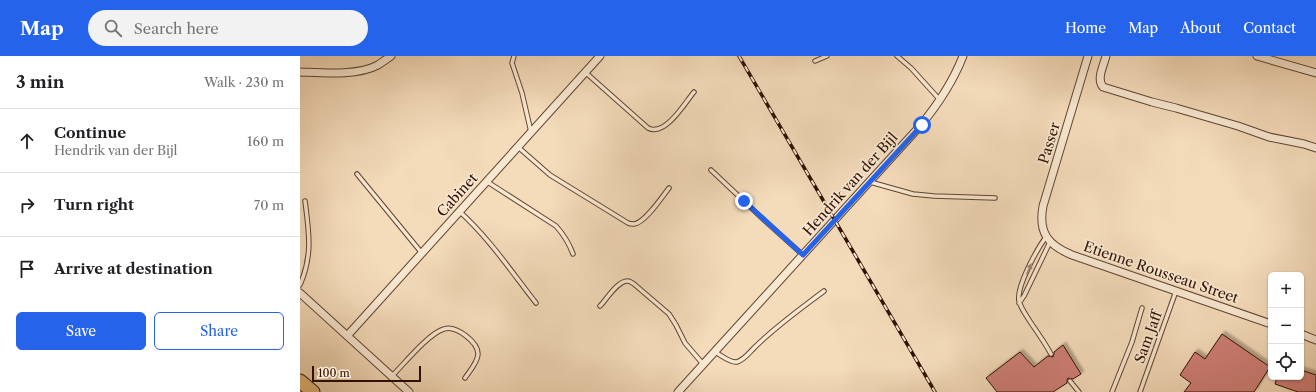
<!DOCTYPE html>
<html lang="en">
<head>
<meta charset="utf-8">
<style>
  body { margin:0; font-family:"Libre Caslon Text",serif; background:#f2f2f2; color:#202124 }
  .controls { position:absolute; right:12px; bottom:12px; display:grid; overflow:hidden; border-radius:6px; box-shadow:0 1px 3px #0004 }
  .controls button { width:36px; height:36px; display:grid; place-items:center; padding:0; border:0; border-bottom:1px solid #e0e0e0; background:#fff; color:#202124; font:20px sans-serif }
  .scale { position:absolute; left:12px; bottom:10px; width:109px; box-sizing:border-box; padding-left:4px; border:2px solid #301102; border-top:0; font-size:11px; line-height:14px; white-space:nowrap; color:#301102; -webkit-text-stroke:3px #f8e8d2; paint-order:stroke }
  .stop { position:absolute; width:12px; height:12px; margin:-9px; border:3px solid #2563eb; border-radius:50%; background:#fff }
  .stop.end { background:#2563eb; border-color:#fff; box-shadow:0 1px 4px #0008 }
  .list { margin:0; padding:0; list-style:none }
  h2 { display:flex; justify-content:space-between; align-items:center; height:52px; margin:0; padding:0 16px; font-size:17px }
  h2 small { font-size:13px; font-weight:400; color:#757577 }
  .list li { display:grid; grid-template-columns:26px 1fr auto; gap:12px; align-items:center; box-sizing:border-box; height:64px; padding:0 16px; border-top:1px solid #e0e0e0 }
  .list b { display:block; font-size:15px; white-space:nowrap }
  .list p { margin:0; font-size:13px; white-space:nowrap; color:#757577 }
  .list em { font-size:13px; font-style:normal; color:#757577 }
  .actions { display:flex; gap:8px; padding:12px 16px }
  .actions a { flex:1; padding:9px 0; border:1px solid #2563eb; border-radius:6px; text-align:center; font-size:14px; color:#2563eb }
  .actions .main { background:#2563eb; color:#fff }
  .icon { flex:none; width:22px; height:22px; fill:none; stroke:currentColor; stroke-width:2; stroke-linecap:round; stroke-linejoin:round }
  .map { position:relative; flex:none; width:1016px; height:336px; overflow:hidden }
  header { display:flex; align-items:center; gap:24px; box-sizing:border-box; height:56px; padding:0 20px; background:#2563eb; color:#fff }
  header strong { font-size:19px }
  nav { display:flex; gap:22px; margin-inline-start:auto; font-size:14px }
  .search { width:280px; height:36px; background:#f2f2f2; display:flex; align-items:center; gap:10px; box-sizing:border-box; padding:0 14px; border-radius:22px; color:#757577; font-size:15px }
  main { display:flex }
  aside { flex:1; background:#fff }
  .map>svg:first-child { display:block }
  .building { fill:#ce7f77; stroke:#301102; filter:url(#shadow) }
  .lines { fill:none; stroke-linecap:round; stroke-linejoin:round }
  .lane-casing { stroke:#614430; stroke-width:5.5 }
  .street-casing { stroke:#614430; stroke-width:9 }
  .highway-casing { stroke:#301102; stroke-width:15 }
  .lane { stroke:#f8e8d2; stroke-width:3.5 }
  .street { stroke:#f8e8d2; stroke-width:7 }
  .highway { stroke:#eabe7d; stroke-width:13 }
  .rail-casing { stroke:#301102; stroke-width:3.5 }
  .rail { stroke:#f8e8d2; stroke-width:2; stroke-dasharray:6; stroke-linecap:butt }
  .oneway { fill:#9e8774 }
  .route { stroke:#2563eb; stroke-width:5 }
  .labels { text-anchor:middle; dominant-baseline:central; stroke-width:3.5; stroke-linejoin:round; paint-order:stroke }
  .street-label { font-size:14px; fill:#301102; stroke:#f8e8d2 }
</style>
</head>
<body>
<header>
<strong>Map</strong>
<div class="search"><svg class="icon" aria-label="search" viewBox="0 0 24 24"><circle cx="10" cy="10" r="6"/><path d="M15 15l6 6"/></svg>Search here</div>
<nav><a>Home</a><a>Map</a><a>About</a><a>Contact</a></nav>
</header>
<main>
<aside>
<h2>3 min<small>Walk · 230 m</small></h2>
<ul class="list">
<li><svg class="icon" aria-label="ahead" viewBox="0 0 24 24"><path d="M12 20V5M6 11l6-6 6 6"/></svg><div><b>Continue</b><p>Hendrik van der Bijl</p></div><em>160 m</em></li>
<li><svg class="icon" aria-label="right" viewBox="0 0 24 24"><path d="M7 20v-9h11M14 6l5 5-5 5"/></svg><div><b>Turn right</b></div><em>70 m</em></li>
<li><svg class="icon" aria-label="arrive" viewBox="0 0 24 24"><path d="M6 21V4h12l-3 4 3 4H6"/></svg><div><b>Arrive at destination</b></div></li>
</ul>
<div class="actions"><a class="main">Save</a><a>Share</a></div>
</aside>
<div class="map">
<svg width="1016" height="336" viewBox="0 0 1016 336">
  <defs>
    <filter id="shadow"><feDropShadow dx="3" dy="-3" stdDeviation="1" flood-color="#0004"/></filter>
  </defs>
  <rect width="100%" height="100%" fill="#f4dbba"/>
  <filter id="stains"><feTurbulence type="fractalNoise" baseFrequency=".005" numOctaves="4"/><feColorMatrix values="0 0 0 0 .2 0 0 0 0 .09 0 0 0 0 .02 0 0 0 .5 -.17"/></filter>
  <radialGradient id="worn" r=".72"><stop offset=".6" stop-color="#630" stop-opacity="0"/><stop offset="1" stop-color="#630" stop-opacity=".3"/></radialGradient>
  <path class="building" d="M922,278L970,311L954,336H884L891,327L880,319L895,296L905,303Z
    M763,289L781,318L773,323L768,322L767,324V327L753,336H697L686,322L720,296L734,311L748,300L753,301L754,298V296Z
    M1001,314L1016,319V336H998L975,328L977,321H1001Z"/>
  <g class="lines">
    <defs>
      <path id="lane" d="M214,0L212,7L222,37L231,76
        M597,0L611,12L640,44
        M515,5L527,0
        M285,16L348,72C365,81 384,48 394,36
        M218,91L250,119L328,167C330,168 332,168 334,168C345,167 362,141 369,132
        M411,114L464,164L503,199
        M57,118L121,196
        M186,125L256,170C264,179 269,187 273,198
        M570,126L613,138L634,140L695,142
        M159,155C189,182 211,215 236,247
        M746,181C737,193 716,231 719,245C721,253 727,260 731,267C738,277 745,287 751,298
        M0,229C13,199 9,176 5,145
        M719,247L724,240L750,186
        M300,250C306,244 318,224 328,225C330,225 332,227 334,228L369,258L376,269L385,287L403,308
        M415,296C421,299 430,307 437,306C444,304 449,297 454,292C476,270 499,254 524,235
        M92,320C104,308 129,277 144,273C156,269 178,286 178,298C178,306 169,316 165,322
        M770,325L779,336
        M812,336L832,286L842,252
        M840,336L876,235"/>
      <path id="street" d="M788,0L743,150C738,177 748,189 772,199L971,268
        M806,0C804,9 796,23 803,31L852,46L876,52L938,70L969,81L1004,88L1016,92
        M957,0L1016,17
        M0,16C24,17 57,20 78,9C82,6 87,3 91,0
        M0,237L109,336
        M1001,278L1016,284
        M47,280L300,0
        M378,336L621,69C639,47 653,26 663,0"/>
      <path id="highway" d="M0,325L13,336"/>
    </defs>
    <use href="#lane" class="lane-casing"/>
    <use href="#street" class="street-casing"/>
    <use href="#highway" class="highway-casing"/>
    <use href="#lane" class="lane"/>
    <use href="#street" class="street"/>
    <use href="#highway" class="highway"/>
    <defs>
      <path id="rail" d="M439,0L635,336"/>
    </defs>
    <use href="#rail" class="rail-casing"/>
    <use href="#rail" class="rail"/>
  </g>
  <defs><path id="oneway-solid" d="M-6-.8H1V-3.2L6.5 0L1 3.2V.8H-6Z"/></defs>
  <use class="oneway" href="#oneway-solid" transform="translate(729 213) rotate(-66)"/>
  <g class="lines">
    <path class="route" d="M444,145L503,199L622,69"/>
  </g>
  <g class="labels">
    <g class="street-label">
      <text transform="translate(749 87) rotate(-73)">Passer</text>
      <text transform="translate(550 128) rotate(-48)">Hendrik van der Bijl</text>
      <text transform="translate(157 139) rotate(-48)">Cabinet</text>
      <text transform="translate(861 216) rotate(19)">Etienne Rousseau Street</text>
      <text transform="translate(848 281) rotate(-70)">Sam Jaff</text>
    </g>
  </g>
  <rect width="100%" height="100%" filter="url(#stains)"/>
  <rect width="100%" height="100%" fill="url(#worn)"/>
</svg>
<div class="controls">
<button>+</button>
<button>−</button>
<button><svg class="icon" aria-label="locate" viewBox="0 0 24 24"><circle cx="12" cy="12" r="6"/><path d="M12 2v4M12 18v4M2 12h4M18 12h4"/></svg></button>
</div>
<div class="scale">100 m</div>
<div class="stop" style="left:622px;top:69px"></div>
<div class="stop end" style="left:444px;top:145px"></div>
</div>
</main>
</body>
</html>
